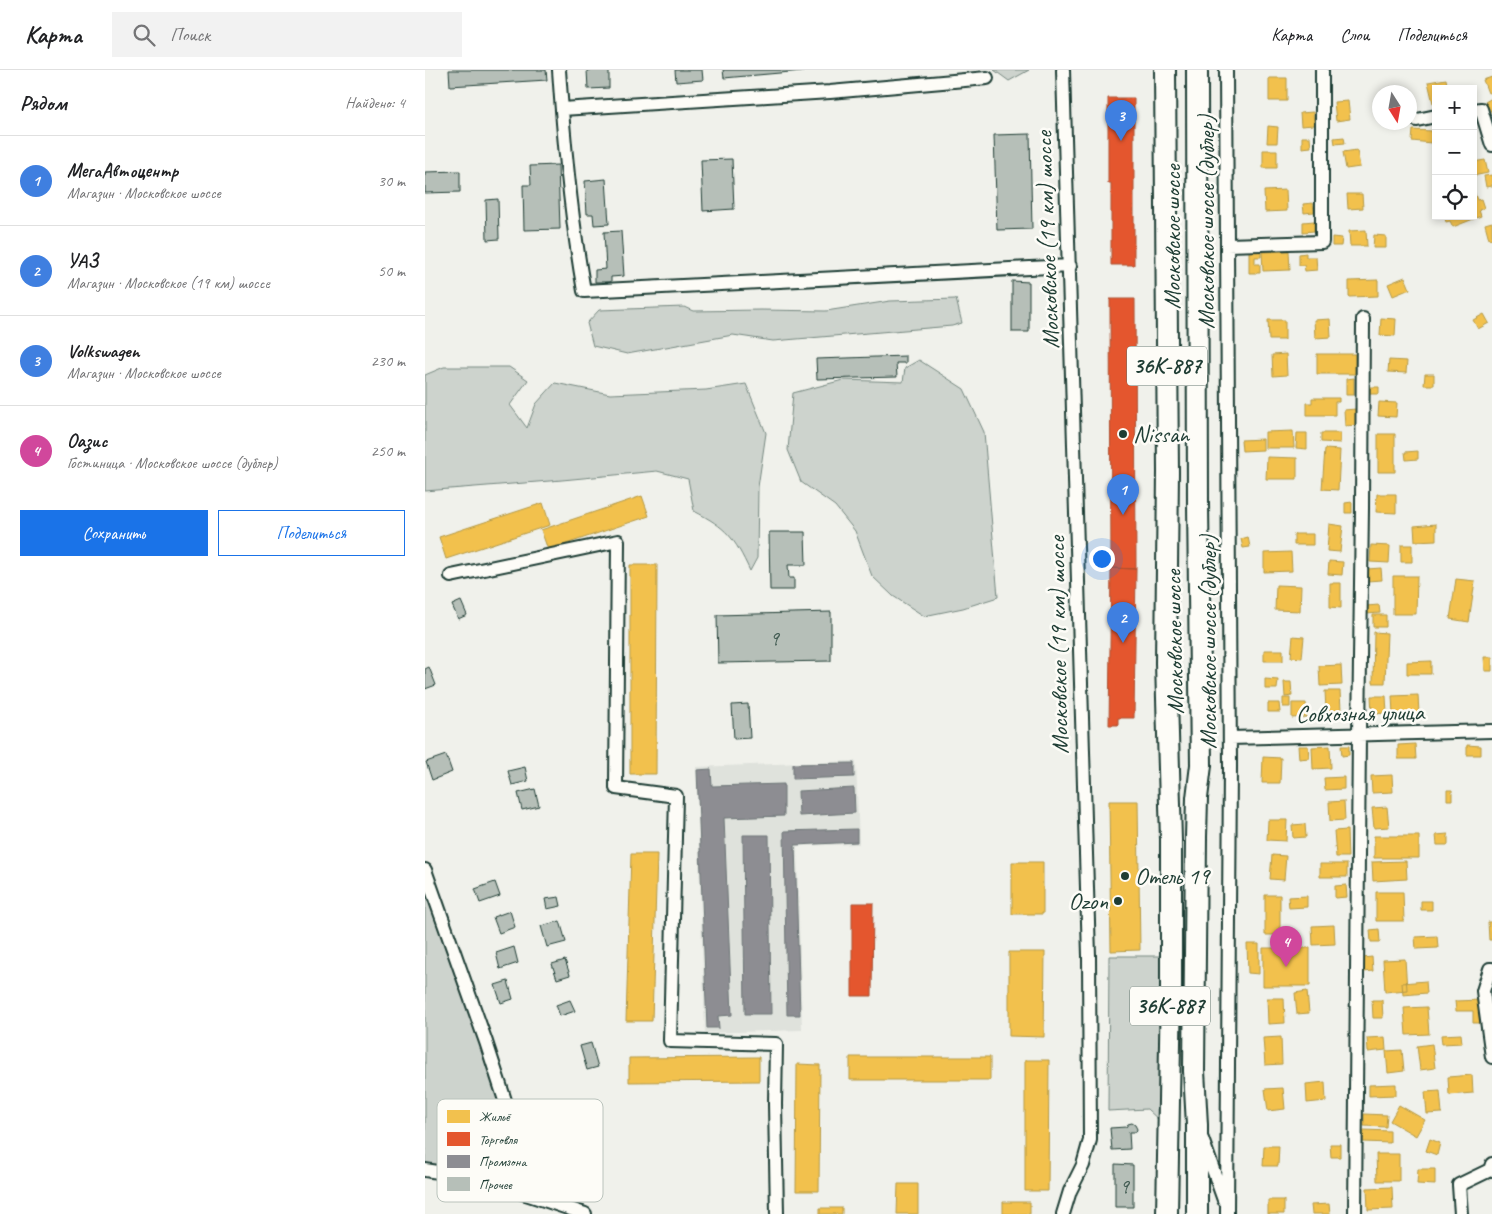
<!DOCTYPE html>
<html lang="ru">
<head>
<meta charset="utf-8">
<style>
  body { margin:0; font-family:Caveat,sans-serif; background:#f2f2f2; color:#202124 }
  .controls { position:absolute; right:15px; top:15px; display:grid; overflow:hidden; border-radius:0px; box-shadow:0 2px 8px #0003 }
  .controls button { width:45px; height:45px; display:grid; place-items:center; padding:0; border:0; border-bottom:1px solid #e0e0e0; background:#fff; color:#202124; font:25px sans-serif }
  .compass { position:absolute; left:947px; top:15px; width:45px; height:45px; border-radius:50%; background:#fff; box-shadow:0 2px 8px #0003; rotate:169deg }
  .you { position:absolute; left:676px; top:488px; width:18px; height:18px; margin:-12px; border:4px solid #fff; border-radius:50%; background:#1a73e8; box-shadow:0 0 0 8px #1a73e833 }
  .badge { display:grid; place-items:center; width:32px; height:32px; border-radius:50%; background:#1a73e8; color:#fff; font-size:16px; font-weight:700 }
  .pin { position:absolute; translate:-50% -41px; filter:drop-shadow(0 1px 2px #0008) }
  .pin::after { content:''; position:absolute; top:26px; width:18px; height:15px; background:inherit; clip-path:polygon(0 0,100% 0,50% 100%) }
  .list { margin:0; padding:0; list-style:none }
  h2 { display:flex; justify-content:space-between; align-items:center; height:65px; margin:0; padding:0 20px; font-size:21px }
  h2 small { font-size:16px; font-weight:400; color:#757577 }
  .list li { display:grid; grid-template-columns:32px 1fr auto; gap:15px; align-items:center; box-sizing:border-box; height:90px; padding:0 20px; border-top:1px solid #e0e0e0 }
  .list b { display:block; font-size:19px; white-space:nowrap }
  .list p { margin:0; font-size:16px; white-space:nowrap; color:#757577 }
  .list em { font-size:16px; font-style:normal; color:#757577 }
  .actions { display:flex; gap:10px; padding:15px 20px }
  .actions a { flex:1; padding:11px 0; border:1px solid #1a73e8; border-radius:0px; text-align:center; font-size:18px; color:#1a73e8 }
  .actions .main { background:#1a73e8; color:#fff }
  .icon { flex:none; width:28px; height:28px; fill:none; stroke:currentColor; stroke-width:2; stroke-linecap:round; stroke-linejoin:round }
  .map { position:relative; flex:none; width:1067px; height:1144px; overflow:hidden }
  header { display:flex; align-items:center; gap:30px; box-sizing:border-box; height:70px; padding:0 25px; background:#fff; border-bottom:1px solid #e0e0e0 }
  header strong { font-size:24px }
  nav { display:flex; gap:28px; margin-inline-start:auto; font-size:18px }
  .search { width:350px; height:45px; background:#f2f2f2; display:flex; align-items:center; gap:12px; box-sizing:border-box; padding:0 18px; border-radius:0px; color:#757577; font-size:19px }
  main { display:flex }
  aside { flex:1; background:#fff }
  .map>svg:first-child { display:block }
  .built { fill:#dfe2dc }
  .green { fill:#cdd3cd; stroke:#768880 }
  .homes { fill:#f2c14e; stroke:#b39946 }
  .shops { fill:#e4572e; stroke:#a94f30 }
  .industry { fill:#8d8d92; stroke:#6c7576 }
  .building { fill:#b6bfb8; stroke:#1f3d34 }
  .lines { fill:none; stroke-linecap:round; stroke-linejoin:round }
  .street-casing { stroke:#1f3d34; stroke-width:16 }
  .primary-casing { stroke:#1f3d34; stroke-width:24 }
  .street { stroke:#fdfcf7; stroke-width:12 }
  .primary { stroke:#fdfcf7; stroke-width:20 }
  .poi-dot { fill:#1f3d34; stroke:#fdfcf7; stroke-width:2 }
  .labels { text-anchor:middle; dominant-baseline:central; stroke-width:5; stroke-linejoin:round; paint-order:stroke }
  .number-label { font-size:21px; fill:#455e55 }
  .shield { fill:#fdfcf7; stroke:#62766e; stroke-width:1 }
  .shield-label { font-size:22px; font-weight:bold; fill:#1f3d34 }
  .street-label { font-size:24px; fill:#1f3d34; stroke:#fdfcf7 }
  .poi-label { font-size:24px; fill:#1f3d34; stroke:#fdfcf7; text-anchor:start }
  .key { fill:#fdfcf7; stroke:#bac3bc; stroke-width:1 }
  .key-label { font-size:14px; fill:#1f3d34 }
</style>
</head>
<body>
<header>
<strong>Карта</strong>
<div class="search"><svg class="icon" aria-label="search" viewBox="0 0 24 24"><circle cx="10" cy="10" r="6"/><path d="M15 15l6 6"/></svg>Поиск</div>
<nav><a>Карта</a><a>Слои</a><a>Поделиться</a></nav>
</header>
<main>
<aside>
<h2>Рядом<small>Найдено: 4</small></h2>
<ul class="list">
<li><span class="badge" style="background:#3f7fe0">1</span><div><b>МегаАвтоцентр</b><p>Магазин · Московское шоссе</p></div><em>30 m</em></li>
<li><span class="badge" style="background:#3f7fe0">2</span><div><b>УАЗ</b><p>Магазин · Московское (19 км) шоссе</p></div><em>50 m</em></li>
<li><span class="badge" style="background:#3f7fe0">3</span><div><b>Volkswagen</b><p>Магазин · Московское шоссе</p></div><em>230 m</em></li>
<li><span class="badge" style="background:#d1479c">4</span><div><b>Оазис</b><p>Гостиница · Московское шоссе (дублер)</p></div><em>250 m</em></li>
</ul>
<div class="actions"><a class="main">Сохранить</a><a>Поделиться</a></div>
</aside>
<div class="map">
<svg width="1067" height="1144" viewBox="0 0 1067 1144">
  <rect width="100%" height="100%" fill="#f0f1eb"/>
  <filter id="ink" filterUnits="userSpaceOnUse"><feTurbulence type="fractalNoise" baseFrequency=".02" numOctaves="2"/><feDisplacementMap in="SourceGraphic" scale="10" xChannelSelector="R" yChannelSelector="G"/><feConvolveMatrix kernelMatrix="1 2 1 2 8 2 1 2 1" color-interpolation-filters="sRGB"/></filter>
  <g filter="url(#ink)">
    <path class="built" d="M431,691L434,774L372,776L377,960L280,963L271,697Z"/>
    <path class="green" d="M569,0H604L584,11Z
      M531,229L537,253L527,256L348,271L308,265L202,284L168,276L162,253L174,240L259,237L268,241L336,240L401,241L465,231Z
      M494,290L539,319L559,362L573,527L538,538L499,546L468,526L447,506L430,461L410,436L376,412L363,380L368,323L418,310L478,312L480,298Z
      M19,297H84L103,310L85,335L102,358L111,334L130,313L185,324L281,320L321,314L341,363L333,417L332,488L325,501C309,467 302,458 269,441L263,409L232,401L137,410L0,421V305Z
      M0,816L58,972L76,1044L89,1118L0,1094Z
      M684,886H738L736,1052L722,1039L683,1041Z"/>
    <path class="homes" d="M1067,7V22L1063,23L1058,10Z
      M844,8H862V31H844Z
      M1021,9L1023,19H1011V33H1008L1003,12Z
      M1067,28V43L1060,32Z
      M923,31L925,49L911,51L909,32Z
      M888,42L889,55L876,56L875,43Z
      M843,56L853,57L852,73H842Z
      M988,60L1007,61L1006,73L987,71Z
      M877,67H885L886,77L877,78Z
      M919,67L920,73L910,74L909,68Z
      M838,80H852V98H838Z
      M932,80L935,97L921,99L918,82Z
      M1060,90L1063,103L1048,106V92Z
      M1067,105V116L1061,117L1059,106Z
      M1048,119L1052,130L1056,129L1059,138L1054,140L1056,146L1028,157L1025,151L1021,152L1019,146H1048Z
      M861,120L862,141L840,142L839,121Z
      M922,124H937L938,138L923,139Z
      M888,133L889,142L879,143L878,134Z
      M889,151V161L878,162V152Z
      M1067,152V168L1064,169L1060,154Z
      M941,160L942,176H925L924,161Z
      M949,165L961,166V178H948Z
      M907,167L917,168L916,176H907Z
      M824,181H836V187H830V194H835V203H824Z
      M864,181L865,200L838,201L837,182Z
      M881,183V187H891L892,200L880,201L879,195H874V184Z
      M980,207L985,219L968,226L963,214Z
      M953,210V226L924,227V211Z
      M1059,244L1064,253L1053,259L1048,250Z
      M956,248L971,249L970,266L955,265Z
      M905,249L906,267L890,268L889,250Z
      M843,250H860V270H844Z
      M861,284L862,305L848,306L847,285Z
      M892,284H930V304H892Z
      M964,290L982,291L981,303L963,302Z
      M1000,304H1009V315H999Z
      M929,308V325H921V309Z
      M944,317H954V324H944Z
      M887,328H914V332H910V345H882V333H887Z
      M954,332L972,333L971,347L953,346Z
      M931,339L932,355L920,356L919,340Z
      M868,361L869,378H840V362Z
      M872,363H882V379L871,378Z
      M896,363H915V373L896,372Z
      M953,364H970V402H953Z
      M838,369V380L817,381L816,370Z
      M900,379L915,380L913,420L897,419Z
      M993,381V389L981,390L980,382Z
      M842,387L872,388V409H841Z
      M952,424H971V443L951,442Z
      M217,426L224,446L123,480L116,460Z
      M927,432V443H920V433Z
      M118,433L125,455L21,489L14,467Z
      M904,454L918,456L915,482L902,481Z
      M1011,454V470L990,471L989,456Z
      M869,464H888V475H869Z
      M823,467L825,477L818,478L816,469Z
      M946,475L965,476L964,493L945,492Z
      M976,475H987V492H976Z
      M866,482L867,501L839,502V483Z
      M904,491L918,492L917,505L903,504Z
      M205,495H232L231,704H205Z
      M956,498L957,510L942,511V499Z
      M968,506H992L991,544H968Z
      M1031,509L1050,511L1044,552L1025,549Z
      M905,513H916V538L905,537Z
      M851,515L876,516L875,541L850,540Z
      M954,535L955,543L941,544V536Z
      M948,545H961V557H948Z
      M949,562L962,563L960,613H948Z
      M868,566L879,567L877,588L866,587Z
      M839,580H858V591H839Z
      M1059,587H1067V601H1060Z
      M1006,591V604H982V592Z
      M916,595L917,615L895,616L894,596Z
      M840,609L853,610L852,619H840Z
      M859,612H866L867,626L860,627Z
      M900,621H915L916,640L901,641Z
      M993,625L994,643L968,644L967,626Z
      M946,626H961L962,643L947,644Z
      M858,628H865V637H858Z
      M843,633H854L855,642H843Z
      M867,633H881L882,647L867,648Z
      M990,674L991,689H973V675Z
      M1042,675L1056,676V685H1042Z
      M873,676H883L884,688L874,689Z
      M905,676L906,698L888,699L887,677Z
      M916,676H924V685L917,686Z
      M838,687L856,688L855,713H837Z
      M967,705L968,722L947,723L946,706Z
      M919,707V719L900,720L899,708Z
      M1022,720H1027V730H1022Z
      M684,731H713L715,880L686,881Z
      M919,731L920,750L905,751L904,732Z
      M962,737L964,757L949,758L947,738Z
      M843,750H862L861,771L842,770Z
      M880,754L881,767L868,768L867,755Z
      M922,760L923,787H911L909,761Z
      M1023,764V775H1012L1011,765Z
      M949,766H994V788H949Z
      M206,784H232L227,951H201Z
      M847,785L861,786L859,810L845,809Z
      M981,791L982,809L948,811L947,792Z
      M587,792H618V844H587Z
      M895,794H922V807H895Z
      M921,815L922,827L910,828V816Z
      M951,822H978L979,851H951Z
      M840,825H855V865H840Z
      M882,826V837L864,838L863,827Z
      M996,831H1007V840H996Z
      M1063,852H1067V870H1064Z
      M909,855L910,874L888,875L887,856Z
      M954,859L955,872H946L945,860Z
      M1012,866L1013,878L991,879L990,867Z
      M822,874H834V904L823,903Z
      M838,878H885V916H838Z
      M584,882H620L619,967L584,966Z
      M947,887L948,901L939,902L938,888Z
      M980,889L982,920L960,922L958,890Z
      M1001,911L1002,923L978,925L977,913Z
      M882,921L884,943L872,944L870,923Z
      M842,928H859L860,953L843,954Z
      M947,930H957L958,948H948Z
      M1055,930L1056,953H1048V941H1031L1030,931Z
      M1002,937L1004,964L981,965L979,938Z
      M1036,964L1037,973L1017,974L1016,965Z
      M856,967L857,994L840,995L838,968Z
      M960,967L961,980L943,982L942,968Z
      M1007,974L1010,998L995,1000L992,976Z
      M977,980L979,1001L963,1003L961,981Z
      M334,987V1011L204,1012V988Z
      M425,987H565V1010H425Z
      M600,990H624L623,1121H600Z
      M372,994L395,995L394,1121H371Z
      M1047,1005L1048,1023L1024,1025L1023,1007Z
      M900,1012L901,1031L882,1033L881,1014Z
      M971,1014V1025L944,1026V1015Z
      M858,1018L860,1039L843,1041L840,1019Z
      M1015,1021L1017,1043L1002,1044L1000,1022Z
      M974,1035L1000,1050L991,1066L965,1051Z
      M939,1044L962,1045L961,1057L939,1056Z
      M939,1060L965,1061V1073L938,1072Z
      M1005,1069L1015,1073L1012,1085L1001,1081Z
      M905,1074H915V1087H906Z
      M839,1076H854L853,1096H838Z
      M951,1084H974V1111H952Z
      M993,1099H1010V1115L992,1114Z
      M473,1114H493V1144H472Z
      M967,1117L968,1139L943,1140L942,1118Z
      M843,1130H859V1144H843Z
      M578,1132H605V1144H578Z
      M904,1134L905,1144H887L886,1135Z
      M395,1138H417V1144H395Z"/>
    <path class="shops" d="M683,28H709V195H686V113H683Z
      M685,229H710L711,499L686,498Z
      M686,498L711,499L709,648H693V655H684Z
      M427,833H448L447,926H427Z"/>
    <path class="industry" d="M429,693V707L368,709V694Z
      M286,699L287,716L359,714V746L299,748L307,945L293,946L294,958H282L272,700Z
      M429,718L430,743L374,746L373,721Z
      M432,759V772L370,775L375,945H362L359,761Z
      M318,765H344L346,944H320Z"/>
    <path class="building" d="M24,0H121L122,10L25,16Z
      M162,0H184V18L163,19Z
      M250,0H277L278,10L251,12Z
      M298,0H388L299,8Z
      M605,64L607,159L572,160L569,65Z
      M307,89L309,139L278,141L276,90Z
      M133,95L135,159L99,160L98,115H106L105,96Z
      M35,101V122L0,123V102Z
      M181,109L184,154L169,155L168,144H162L160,111Z
      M73,129L74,169L62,170L61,130Z
      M196,161L199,206L186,207V212H170V200L181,199L179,162Z
      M587,211L604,212V262H587Z
      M481,286V293H471L472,307L392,309L391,289Z
      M344,462H380L381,495H363L364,508H369V520H345Z
      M36,531L42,545L33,549L27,535Z
      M406,542V591L293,593L292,545Z
      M4,597L11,615L0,619V599Z
      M323,634L325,668L309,669L307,635Z
      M21,685L27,702L7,710L1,692Z
      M100,697L103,711L87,715L83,701Z
      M110,719L114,736L97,740L93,723Z
      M70,812L75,826L55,833L50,819Z
      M134,827L136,836L122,839L120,829Z
      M85,841L90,857L74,863L68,847Z
      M135,851L141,872L122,877L116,856Z
      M89,877L93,893L75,899L71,883Z
      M140,890L145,905L132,909L127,894Z
      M83,911L88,929L76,933L70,915Z
      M145,930L150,941L135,946L131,935Z
      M166,973L173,997L162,1000L155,976Z
      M707,1053L710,1055L712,1059L711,1062H704L705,1079L687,1080L685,1058L701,1057L703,1054Z
      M690,1094L708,1095V1137H690Z"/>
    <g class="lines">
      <defs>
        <path id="street" d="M134,0C139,74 146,148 159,221L645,196
          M638,0L664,886L665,1070L658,1095L645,1121L638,1144
          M801,0L805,696L802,1144
          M137,39L405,22L562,8
          M1048,40L1056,39L1067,75
          M992,50L1011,46
          M802,175L897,172V0
          M26,506L193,471L191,718L251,726L245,971L351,974L350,1034L352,1144
          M805,668L1067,661
          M0,800L61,972L88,1055L100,1123
          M1067,899H1065L1058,921L1067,987
          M777,1069L799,1130
          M0,1100C55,1107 108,1126 160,1144
          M930,1144L934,665L937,438L938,249
          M1036,1144L1034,1115L1065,1100L1067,1094"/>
        <path id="primary" d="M740,0L743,402L741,593L746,770V916L742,1144
          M772,1144V1055L769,1001L771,767L772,728L776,695L773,434L772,0"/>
      </defs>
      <use href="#street" class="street-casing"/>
      <use href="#primary" class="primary-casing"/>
      <use href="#street" class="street"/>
      <use href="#primary" class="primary"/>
    </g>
  </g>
  <g class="poi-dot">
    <circle cx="698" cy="364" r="5"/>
    <circle cx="700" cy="806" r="5"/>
    <circle cx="693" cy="831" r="5"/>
  </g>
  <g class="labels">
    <g class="number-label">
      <text x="349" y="568">9</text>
      <text x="699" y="1116">9</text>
    </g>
    <g class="shield">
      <rect x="702" y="276.5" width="80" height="39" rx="4"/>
      <rect x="705" y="916.5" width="80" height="39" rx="4"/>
    </g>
    <g class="shield-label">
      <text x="742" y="296">36К-887</text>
      <text x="745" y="936">36К-887</text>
    </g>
    <g class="street-label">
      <text transform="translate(781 152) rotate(-90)">Московское шоссе (дублер)</text>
      <text transform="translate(747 167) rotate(-90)">Московское шоссе</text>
      <text transform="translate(622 170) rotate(-92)">Московское (19 км) шоссе</text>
      <text transform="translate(749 572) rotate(-91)">Московское шоссе</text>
      <text transform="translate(783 572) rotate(-90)">Московское шоссе (дублер)</text>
      <text transform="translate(633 575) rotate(-91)">Московское (19 км) шоссе</text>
      <text transform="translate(935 643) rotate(-1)">Совхозная улица</text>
    </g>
    <g class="poi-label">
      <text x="708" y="364">Nissan</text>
      <text x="710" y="806">Отель 19</text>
      <text x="683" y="831" text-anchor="end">Ozon</text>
    </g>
  </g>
  <rect x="12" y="1029" width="166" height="103" rx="8" class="key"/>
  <rect x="22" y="1040" width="23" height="13" fill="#f2c14e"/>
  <rect x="22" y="1062" width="23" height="14" fill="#e4572e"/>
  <rect x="22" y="1085" width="23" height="13" fill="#8d8d92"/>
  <rect x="22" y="1107" width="23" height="14" fill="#b6bfb8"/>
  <g class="key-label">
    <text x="54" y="1051">Жильё</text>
    <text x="54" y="1074">Торговля</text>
    <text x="54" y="1096">Промзона</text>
    <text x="54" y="1119">Прочее</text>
  </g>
</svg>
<div class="controls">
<button>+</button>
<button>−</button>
<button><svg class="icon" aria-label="locate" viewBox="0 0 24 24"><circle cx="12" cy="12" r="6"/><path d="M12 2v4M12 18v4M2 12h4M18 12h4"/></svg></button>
</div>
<svg class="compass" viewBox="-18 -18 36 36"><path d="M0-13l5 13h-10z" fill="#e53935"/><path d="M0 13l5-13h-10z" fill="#757577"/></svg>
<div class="you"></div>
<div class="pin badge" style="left:698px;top:445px;background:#3f7fe0">1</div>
<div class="pin badge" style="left:698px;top:573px;background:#3f7fe0">2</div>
<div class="pin badge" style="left:696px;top:71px;background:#3f7fe0">3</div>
<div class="pin badge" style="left:861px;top:897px;background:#d1479c">4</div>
</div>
</main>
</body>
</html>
